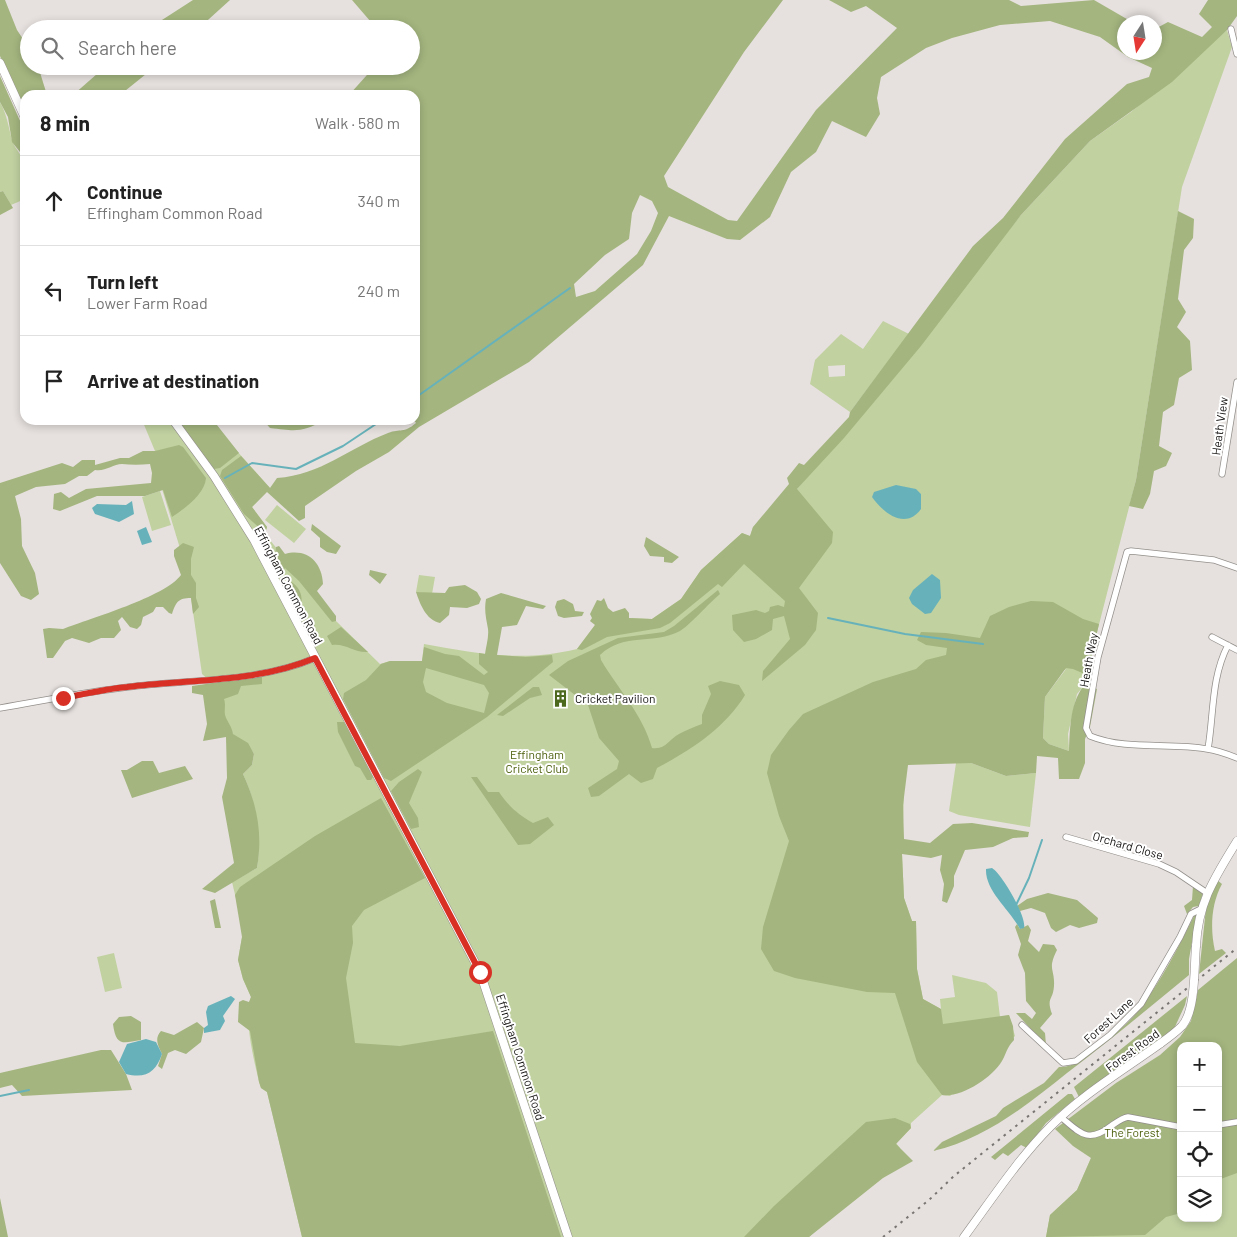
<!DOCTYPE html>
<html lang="en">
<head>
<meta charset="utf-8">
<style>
  body { margin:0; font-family:Barlow,sans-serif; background:#f2f2f2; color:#222 }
  .controls { position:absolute; right:15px; bottom:15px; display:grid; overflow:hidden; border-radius:10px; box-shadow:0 2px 8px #0003 }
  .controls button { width:45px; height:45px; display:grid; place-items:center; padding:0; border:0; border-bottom:1px solid #e0e0e0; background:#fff; color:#222; font:25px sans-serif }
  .compass { position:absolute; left:1117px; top:15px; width:45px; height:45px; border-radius:50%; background:#fff; box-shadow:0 2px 8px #0003; rotate:192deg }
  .stop { position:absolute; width:15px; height:15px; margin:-11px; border:4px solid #d93025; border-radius:50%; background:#fff }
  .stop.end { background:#d93025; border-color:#fff; box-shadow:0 1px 5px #0008 }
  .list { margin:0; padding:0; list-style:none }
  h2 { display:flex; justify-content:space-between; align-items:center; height:65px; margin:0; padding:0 20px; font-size:21px }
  h2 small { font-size:16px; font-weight:400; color:#767676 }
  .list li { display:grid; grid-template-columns:32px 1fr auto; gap:15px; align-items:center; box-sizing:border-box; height:90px; padding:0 20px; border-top:1px solid #e0e0e0 }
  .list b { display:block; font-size:19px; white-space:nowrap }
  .list p { margin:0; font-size:16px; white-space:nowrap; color:#767676 }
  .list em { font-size:16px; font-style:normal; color:#767676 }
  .icon { flex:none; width:28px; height:28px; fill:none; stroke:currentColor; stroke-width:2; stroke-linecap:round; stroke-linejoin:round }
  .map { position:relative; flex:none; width:1237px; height:1237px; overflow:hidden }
  .search { position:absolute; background:#fff; box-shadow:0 2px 8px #0003; left:20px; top:20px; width:400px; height:55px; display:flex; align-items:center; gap:12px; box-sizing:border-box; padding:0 18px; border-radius:28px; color:#767676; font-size:19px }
  .panel { position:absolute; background:#fff; box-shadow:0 2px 8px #0003; left:20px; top:90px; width:400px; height:335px; border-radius:15px }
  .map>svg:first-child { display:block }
  .green { fill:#c1d1a0; fill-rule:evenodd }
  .forest { fill:#a4b57f; fill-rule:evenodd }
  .water { fill:#67b2ba }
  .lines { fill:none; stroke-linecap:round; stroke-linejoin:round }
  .stream { stroke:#67b2ba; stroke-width:2 }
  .minor-casing { stroke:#938f8b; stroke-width:7 }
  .tertiary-casing { stroke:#938f8b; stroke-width:9 }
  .minor { stroke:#fff; stroke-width:5.5 }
  .tertiary { stroke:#fff; stroke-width:8 }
  .rail { stroke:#787573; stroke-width:2; stroke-dasharray:2.5 5; stroke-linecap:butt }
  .tertiary-bridge-casing { stroke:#938f8b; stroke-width:9; stroke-linecap:butt }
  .tertiary-bridge { stroke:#fff; stroke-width:8 }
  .route { stroke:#d93025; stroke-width:6 }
  .labels { text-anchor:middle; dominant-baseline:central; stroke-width:4; stroke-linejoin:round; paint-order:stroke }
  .street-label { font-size:12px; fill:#151312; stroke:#fff }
  .poi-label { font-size:12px; fill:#151312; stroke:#fff; text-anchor:start }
  .park-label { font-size:12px; fill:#4d600d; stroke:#fff }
</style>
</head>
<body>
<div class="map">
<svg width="1237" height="1237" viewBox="0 0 1237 1237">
  <rect width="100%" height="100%" fill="#e6e1de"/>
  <path class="green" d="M1227,30L1232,47L1182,187L1136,480L1093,648L1086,683L1077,694L1068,734L1069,751L1049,744L1043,738L1045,697L1066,669L905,762L902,854L904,898L912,921H916L917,969L923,999L941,1009L940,999L955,997L952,975L986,983L997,992L1000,1017L1009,1015L1015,1036L950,1096L942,1095L911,1123V1128L896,1143L900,1148L809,1237H302L267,1092L261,1088L259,1082C254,1060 243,1017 251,997L243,979L238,960L242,937V924L232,882L257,868C262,837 256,801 243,774L252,765L254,754C246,740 239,742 232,733C219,717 219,687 202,674L191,598L179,545L152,456L155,451L142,420H213L228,441L270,488L252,507L267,527L265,534L336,621L380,664L390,661H422L424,644C478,654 524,662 577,649L595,625L627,618L652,619L681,599L701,570L742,533L750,536L753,527L797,489L1021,215L1090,141L1131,112Z
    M0,102C7,115 8,125 12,140C15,151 31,162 23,176L25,181V199L11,205L3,191L0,192Z
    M883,321L909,334L850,412L810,384L815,360L841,334L863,349ZM845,365V376L829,377L828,366Z
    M160,491L171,525L152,531L142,497Z
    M277,505L306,529L294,543L265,520Z
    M419,575L435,577L432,594L416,592Z
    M956,763H971L1006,776L1036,773L1030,827L959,815L949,811Z
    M114,953L122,988L105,992L97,957Z
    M1237,1126V1237H1046L1050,1215L1077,1190L1091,1158L1181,1131V1218H1218V1128Z"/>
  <path class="forest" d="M0,0H5L17,30L29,48V66H38L47,95H25V110L0,56Z
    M193,0H230L198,29H148Z
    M352,0H783L744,52L664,176L668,187L728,220L737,221L816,110L897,28L866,6L851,12L829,0H1009L1021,6L1094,0L1132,22H1124V52H1154L1155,29L1168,22L1202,37L1212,27L1199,14L1208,0H1237V16L1227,30L1172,82L1090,141L1021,215L921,346L844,438L797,489L833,532L832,543L799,588L818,613L816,630L805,645L762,681L763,671L790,639L784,616L773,619L772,630L756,639L744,642L733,630L732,615L756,610L765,613L769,611L770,607L778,605L784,607L785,601L744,564L722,587L718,584L670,623L660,628L607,637L582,650L577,649L595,625L590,621L592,618L590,614L597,600L601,601L604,598L608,608L613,612L625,608L629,613V618L652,619L681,599L701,570L742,533L750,536L753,527L789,484L787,478L799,463L804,465L849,417L850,412L973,246L1003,218L1065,139L1127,84L1149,77L1152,68L1128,57L1100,37L1050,21L1000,25L952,38L926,48L881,77L877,98L880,114L866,137L832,121L816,152L791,172L770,217L740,240L727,239L669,216L643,265L529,362L419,427L389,452L356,471L305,506V518L299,521L267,492L252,507L267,527L265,533L244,514L220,476L222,470L241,456L270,488L277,478C321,475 349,448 388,433C401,428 403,434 416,423L414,420L415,95H349L375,66H411V29H377ZM640,195L652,201L658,213L651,231L637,254L595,291L576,297L574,284L605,255L629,239L632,213Z
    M106,66H156L120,95H73Z
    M0,76L25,132V168L20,152L12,142L8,117L0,102Z
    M3,191L13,208L0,215V192Z
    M1178,211L1194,219L1193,238L1184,250L1178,299L1186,312L1177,327L1190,341L1192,370L1179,378L1174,405L1163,412L1159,446L1172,453L1166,466L1154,471L1150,494L1143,509L1129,506L1136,480Z
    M178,420H213L239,453L220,468L214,469Z
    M263,420H324C302,433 295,431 270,428Z
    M179,445L183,447L206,478C205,494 184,509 172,517L163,490L145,496H97L60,511L53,509L54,494L61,492L69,498L86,489L151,483L152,473L150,464C140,465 131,465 122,464C113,464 105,472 95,470L87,476H79L65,484L36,487L15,496L21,519L22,546L35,573L39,594L31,600L21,596L0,563V483L62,463L73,467L82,460H95V465L120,458H129L143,451H155Z
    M312,524L341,546L336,554L327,552L320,547V538L311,530Z
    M646,537L679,557L672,563L664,562V557L650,556L644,546Z
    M183,543L194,547L191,559V575L196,583V598L199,607L193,614L191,598C178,598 176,602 172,614L169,613L163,607H156L153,612L143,617L141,625L137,629L130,627L122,617L118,621L121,630L114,638H101L89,643L72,638L65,641L53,658H47L43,629L49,628L63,629C91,618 165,597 181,575L174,556V550Z
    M279,546L285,554C307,548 322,562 323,584L317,591L336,616V621L332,622L299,581L285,568L281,573L274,569L276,547Z
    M370,570L387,574L380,584L369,575Z
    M290,581C301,588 303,596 301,609L296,612L282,584Z
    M465,585L477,592L481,599L479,604L467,608L450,607L449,615L440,623C426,620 420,604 416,592L445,593L449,587Z
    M718,590L720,594C710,602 689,626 680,631C654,645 624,632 600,655L601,660C618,689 643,715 652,748C666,750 669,739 679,734C686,730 694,727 702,724V715L711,694L708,686L720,681L739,685L745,695C725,728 691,750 657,768L653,779L641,783L629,774L599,796L591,797L588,788L617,769L619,761L599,738L588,705L549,675L568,661L618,638L664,632L674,626Z
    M501,593L546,606L543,609L526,606L517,625L502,627L497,655L526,657L552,655L553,662L487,717L391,781L384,778L343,699L344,693L366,680L381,664L390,661H422L424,647L445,654L459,656L484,675L488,672L479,664V653L485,654C486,646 489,637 488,629C486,618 484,610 486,599ZM426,668L484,685L489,693L484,713L447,703L426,692L423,682Z
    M564,599L573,604L575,611L584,612L582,616L564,618L558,616L555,607L557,601Z
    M1031,601L1053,602L1083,619L1099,624L1087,675L1073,669L1066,668L1045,697L1043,738L1049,744L1069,751C1070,727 1070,701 1086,683L1097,689L1090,727L1085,739V763L1079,779H1059L1058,758L1037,756L1036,773L1006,776L971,763L908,765L903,805L904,839L930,843L953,824L972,823L1029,832L1028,837L1013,838L993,847L965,850L954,876V886L947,903L942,901L944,884L940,870L942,855L931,858L902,854L904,898L912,921H916L917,969L923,999L941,1009L943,1024L1009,1015L1013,1026L1014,1040C1006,1049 1007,1052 1002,1061C992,1078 961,1098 942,1095L917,1062L895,993L867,992L795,978L774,971L761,949L763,927L789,841L779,816L767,773L771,755L789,730L803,714L873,682L916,669L926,660L946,655L947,648L926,645L917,640L921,632L946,633L980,638L990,616L1009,607Z
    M304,618L309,619L315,625V634L309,635L301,621Z
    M341,627L368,652C354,653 346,643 332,645L327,636Z
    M262,676V684L241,686L238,694L224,699C226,705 224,709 225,715C227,722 232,726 233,734L248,743L254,754L252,765L243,774C257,804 263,834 257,868L215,893L202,889L234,863L222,797L227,778L226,737L203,741L207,724L203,695L192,693V686Z
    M533,687H539L542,695L530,698L503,716L497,715Z
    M337,722H344L373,777L371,780H367L360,768L355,766L338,732Z
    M142,761H153L159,773L185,766L193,779L132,798L121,770H127Z
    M418,769L422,772L409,803L418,818L419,827L411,829L391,791L399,782Z
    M471,777H477L488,792H499C509,807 518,814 533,823L548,817L554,825L530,844L518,845Z
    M381,798L425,878L364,910L352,926L353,943L346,978L355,1043L400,1046L493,1031L561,1237H302L267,1092L261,1088L259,1082L250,1031L238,1022L239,1002L243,1000L249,1002L251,997L243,979L238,960L242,937L235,895L240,887L315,836Z
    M1217,880L1222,884C1211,904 1210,929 1215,951L1222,949L1226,953L1199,974L1206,908Z
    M1193,886L1203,893L1199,906L1193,907L1187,914L1184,906L1192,900Z
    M1048,893L1077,900L1098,918L1097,923L1079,928L1070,925L1056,932L1051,928L1045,913L1031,908L1020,911L1017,906L1027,899Z
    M215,899L221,928H215L210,901Z
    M1197,915L1189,959V975C1149,1008 1109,1041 1067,1073C1027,1105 985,1139 933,1151L942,1142L996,1116L1003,1108L1044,1083L1059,1067C1074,1068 1085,1057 1096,1049C1111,1037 1127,1025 1139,1010C1161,981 1178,948 1194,916Z
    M1017,924L1020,929L1028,925L1031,930L1028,941L1039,952L1043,944L1054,945L1057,950C1047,970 1055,968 1054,986C1053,1001 1046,997 1052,1014L1040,1028L1045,1033L1046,1045L1016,1013H1025L1032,1019L1036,1013L1026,1001L1025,973L1018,955L1021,944L1015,927Z
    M1237,958V1173L1218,1180V1046H1181V1213L1166,1217L1145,1235L1046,1237L1050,1215L1077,1190L1091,1158L1073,1146L1055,1129L1116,1083L1160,1055L1180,1037L1191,1021L1198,990Z
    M1187,996L1185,1005L1173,1031L1079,1097L1074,1087Z
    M131,1016L141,1022V1040C123,1043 116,1047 113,1024L119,1017Z
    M197,1022L204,1028L201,1042L186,1054L175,1050L168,1053L162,1069L158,1066L162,1054C158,1045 154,1039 161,1031L174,1035Z
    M101,1050H111L126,1074L132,1090L22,1096L12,1085L0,1088V1073Z
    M1068,1094H1072L1075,1099L1046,1123L1027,1148L1021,1145L1008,1156L1003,1153L995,1160L991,1157Z
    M895,1118L910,1124L911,1128L896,1144L913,1161L883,1178L809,1237H744L774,1206L866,1122Z
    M0,1198L8,1237H0Z"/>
  <path class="water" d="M896,485L916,489L921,494V509C906,530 884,514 872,497L874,492Z
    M132,501L134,514L119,522L95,514L92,508L97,504L126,505Z
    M146,527L152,542L142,545L137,531Z
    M932,574L940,580L941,598L931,613L925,614L912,604L909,598L913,590Z
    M992,868C1002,874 1027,917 1024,928L1020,929C1010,910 985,891 986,869Z
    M231,996L235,999L223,1016L225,1021L220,1030L204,1033V1028L208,1025L206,1012L208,1006Z
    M146,1039L156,1042L162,1054C156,1072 146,1079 126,1074L119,1062L127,1044Z"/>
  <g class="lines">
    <path class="stream" d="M415,398L570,288
      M225,478L252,463L296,469L343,446L382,420
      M828,618L905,634L983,644
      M1016,905L1029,878L1042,840
      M0,1096L29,1090"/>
    <defs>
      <path id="minor" d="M1231,29L1237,54
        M1222,474L1237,382
        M1237,568L1214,560L1131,551L1127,552L1098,657L1086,728L1090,736C1127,751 1169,742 1207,749C1217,750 1227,754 1237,758
        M1212,637L1237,650
        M0,708C42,701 85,692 128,687C189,679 257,683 315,658
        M1208,749C1214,713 1211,678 1228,645
        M1066,837L1159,864L1176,872L1207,893
        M1022,1025L1063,1063L1076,1061L1110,1035L1141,1004L1180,937L1191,914L1201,909
        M1061,1117C1080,1133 1088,1144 1111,1126C1117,1122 1122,1118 1128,1117L1181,1127
        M1218,1125L1237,1122"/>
      <path id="tertiary" d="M0,63L25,118
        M173,420L214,476L254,540L480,972L568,1237
        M1196,946C1198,902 1215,877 1237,841
        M964,1237C992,1199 1018,1159 1051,1126C1083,1094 1125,1069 1161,1043"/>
    </defs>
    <use href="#minor" class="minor-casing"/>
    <use href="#tertiary" class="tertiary-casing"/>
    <use href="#minor" class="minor"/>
    <use href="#tertiary" class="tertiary"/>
    <path class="rail" d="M883,1237L929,1200L954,1176L1237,948"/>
    <defs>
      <path id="tertiary-bridge" d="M1161,1043C1168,1038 1176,1032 1182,1026C1196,1010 1194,967 1196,946"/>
    </defs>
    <use href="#tertiary-bridge" class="tertiary-bridge-casing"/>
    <use href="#tertiary-bridge" class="tertiary-bridge"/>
  </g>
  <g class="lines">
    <path class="route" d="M63,698C84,694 106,689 127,687C189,679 256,683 315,658L480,972"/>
  </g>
  <defs>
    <symbol id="building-bare" viewBox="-9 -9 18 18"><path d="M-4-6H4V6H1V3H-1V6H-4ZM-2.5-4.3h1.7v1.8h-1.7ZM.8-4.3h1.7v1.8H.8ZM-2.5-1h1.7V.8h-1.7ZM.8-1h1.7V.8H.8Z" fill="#4b681c" stroke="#fff" stroke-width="2.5" paint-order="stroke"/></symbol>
  </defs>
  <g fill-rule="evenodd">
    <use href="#building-bare" x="548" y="686" width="25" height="25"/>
  </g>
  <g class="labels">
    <g class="street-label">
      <text transform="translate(1219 426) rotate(-82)">Heath View</text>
      <text transform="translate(289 585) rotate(62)">Effingham Common Road</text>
      <text transform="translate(1088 660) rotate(-79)">Heath Way</text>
      <text transform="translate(1128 845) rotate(16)">Orchard Close</text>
      <text transform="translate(1108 1020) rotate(-42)">Forest Lane</text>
      <text transform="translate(1132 1050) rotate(-36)">Forest Road</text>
      <text transform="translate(521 1057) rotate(72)">Effingham Common Road</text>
    </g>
    <g class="poi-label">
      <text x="575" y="698">Cricket Pavilion</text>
    </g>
    <g class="park-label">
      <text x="537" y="754">Effingham<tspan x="537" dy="14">Cricket Club</tspan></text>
      <text x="1132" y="1132">The Forest</text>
    </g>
  </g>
</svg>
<div class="controls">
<button>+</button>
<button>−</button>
<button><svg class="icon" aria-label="locate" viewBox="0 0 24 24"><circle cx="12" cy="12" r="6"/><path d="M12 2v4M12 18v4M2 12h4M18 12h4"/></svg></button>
<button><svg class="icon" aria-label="layers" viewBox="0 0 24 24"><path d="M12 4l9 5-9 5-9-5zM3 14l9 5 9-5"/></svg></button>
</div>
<svg class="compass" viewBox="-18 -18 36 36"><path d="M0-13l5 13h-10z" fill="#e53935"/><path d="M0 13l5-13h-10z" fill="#767676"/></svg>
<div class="stop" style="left:480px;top:972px"></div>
<div class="stop end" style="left:63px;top:698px"></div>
<div class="search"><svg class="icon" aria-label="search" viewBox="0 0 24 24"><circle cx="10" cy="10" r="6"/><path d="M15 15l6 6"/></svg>Search here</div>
<section class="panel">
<h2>8 min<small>Walk · 580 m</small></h2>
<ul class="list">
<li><svg class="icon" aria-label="ahead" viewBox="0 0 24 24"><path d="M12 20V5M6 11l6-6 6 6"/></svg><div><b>Continue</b><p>Effingham Common Road</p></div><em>340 m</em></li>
<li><svg class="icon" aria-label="left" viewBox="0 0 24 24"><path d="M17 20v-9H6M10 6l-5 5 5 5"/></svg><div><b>Turn left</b><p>Lower Farm Road</p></div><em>240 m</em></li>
<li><svg class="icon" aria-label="arrive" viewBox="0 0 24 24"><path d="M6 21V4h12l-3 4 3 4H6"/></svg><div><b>Arrive at destination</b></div></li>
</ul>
</section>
</div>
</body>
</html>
